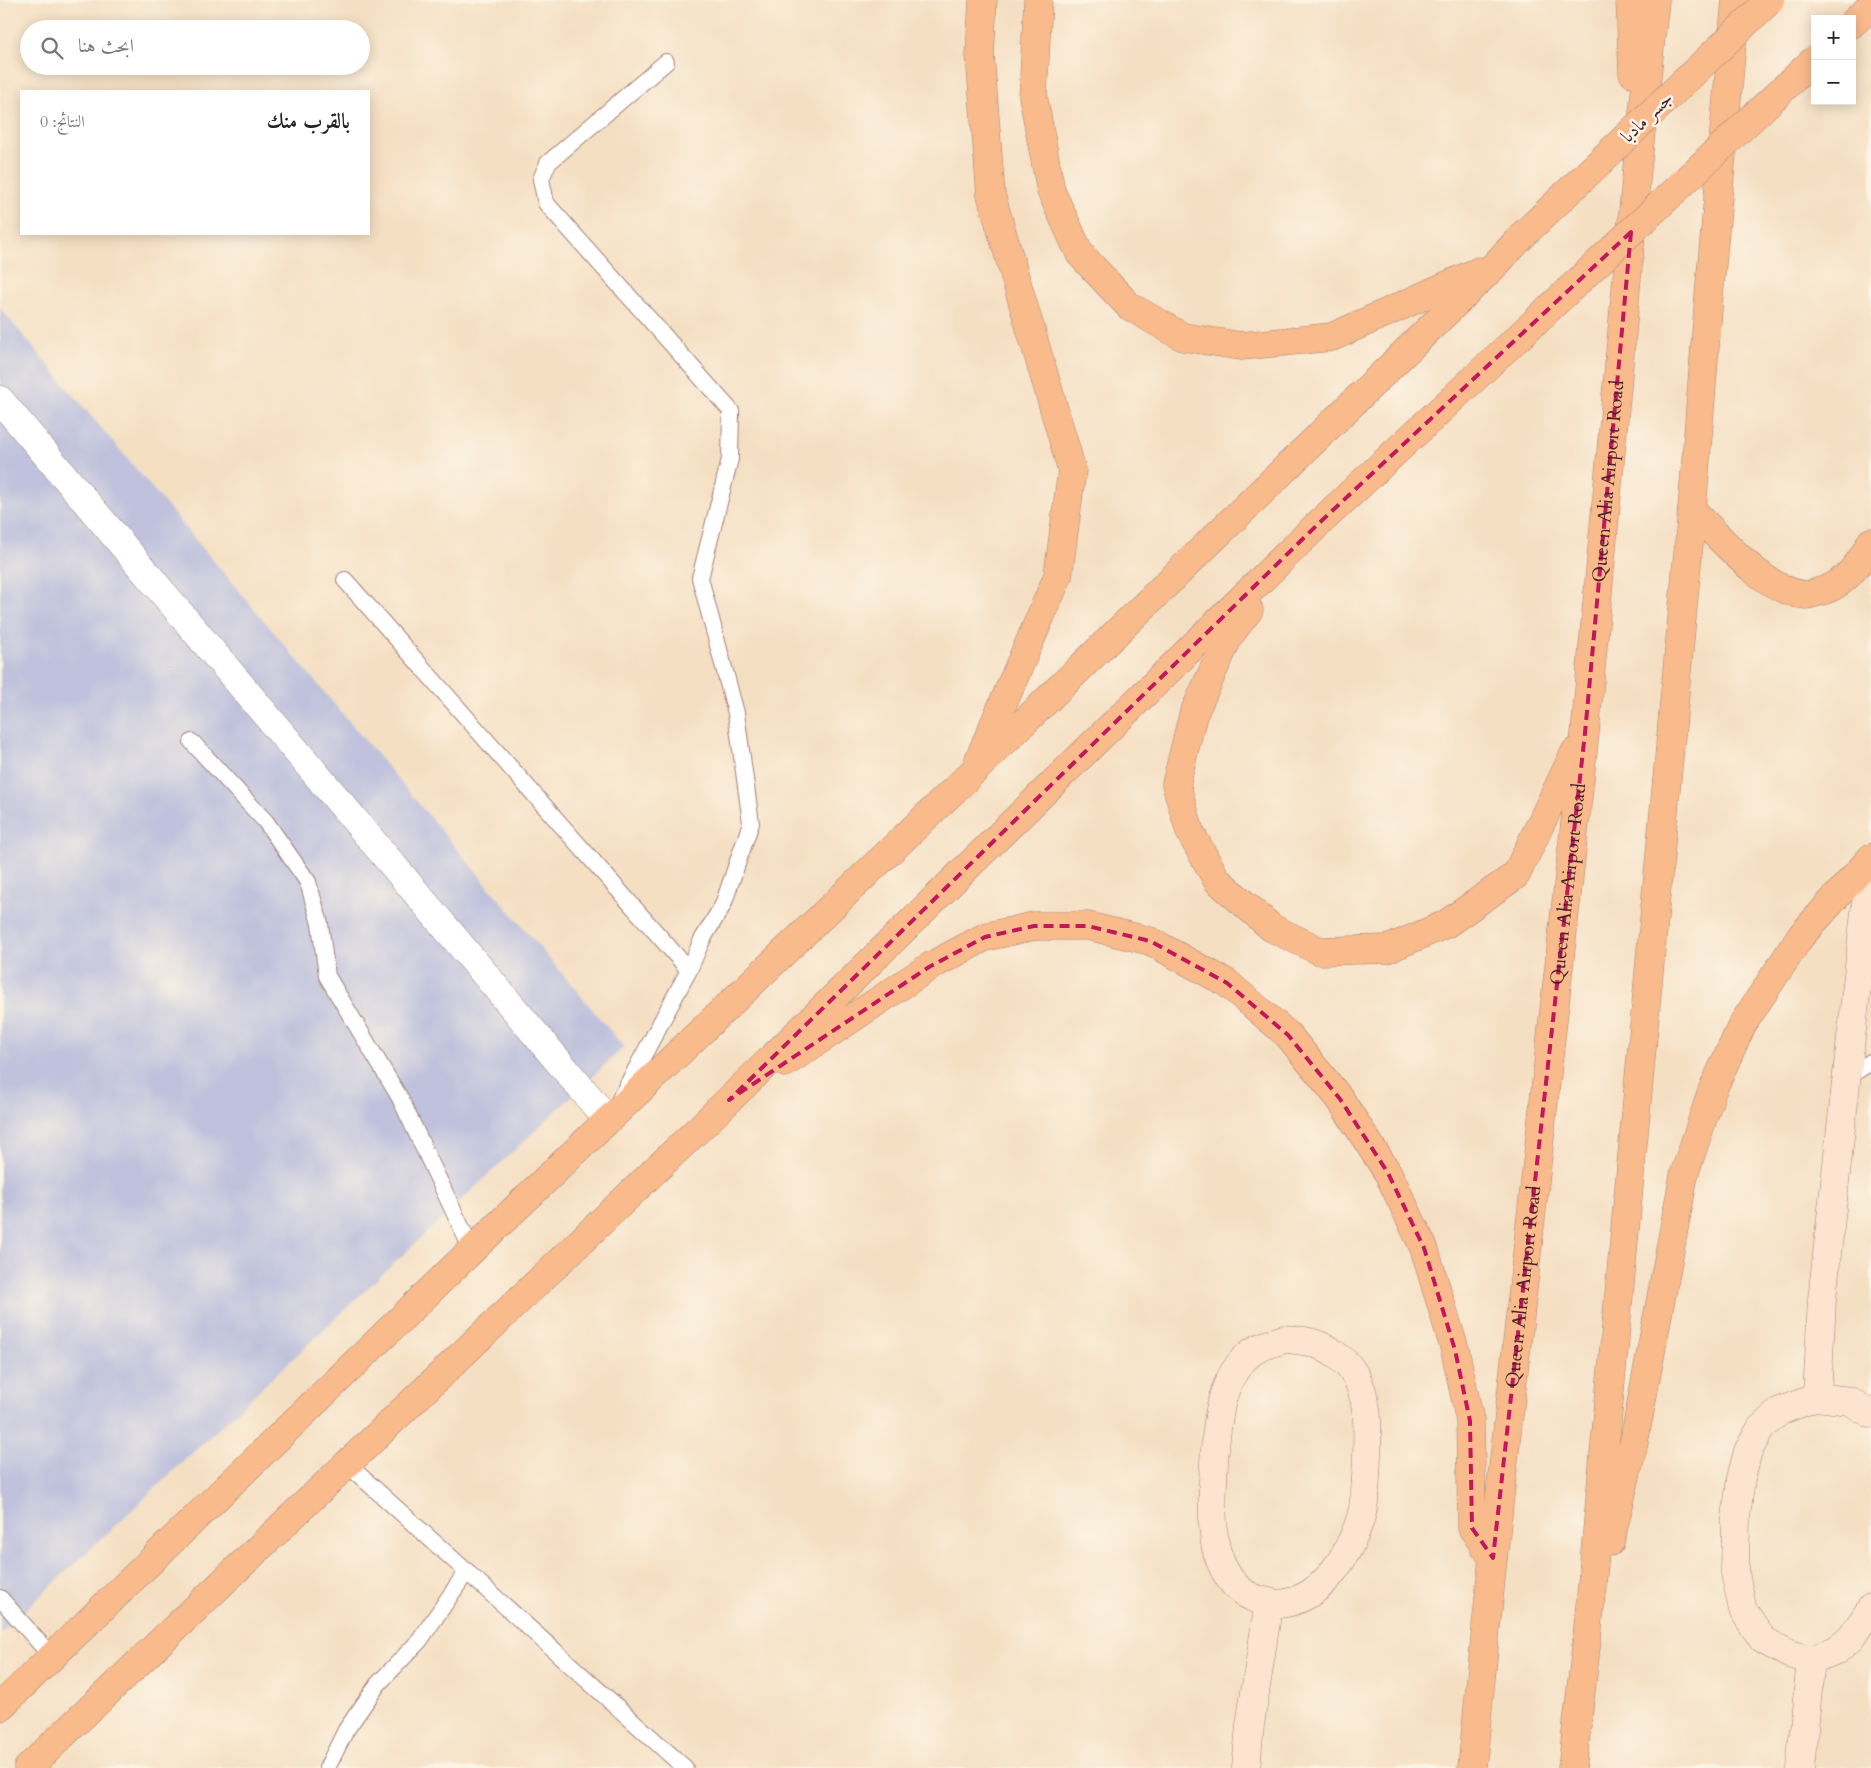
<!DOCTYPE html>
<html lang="ar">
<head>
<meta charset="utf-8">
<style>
  body { margin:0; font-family:Cardo,Amiri,serif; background:#f6f6f6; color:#222; direction:rtl }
  .controls { position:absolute; right:15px; top:15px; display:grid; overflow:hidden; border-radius:0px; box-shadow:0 2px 12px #0003 }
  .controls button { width:45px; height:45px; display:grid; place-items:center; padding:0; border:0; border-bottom:1px solid #e0e0e0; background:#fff; color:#222; font:25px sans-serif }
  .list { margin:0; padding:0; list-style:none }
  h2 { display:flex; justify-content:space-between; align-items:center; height:65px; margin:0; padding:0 20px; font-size:21px }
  h2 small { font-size:16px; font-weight:400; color:#767676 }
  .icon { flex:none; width:28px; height:28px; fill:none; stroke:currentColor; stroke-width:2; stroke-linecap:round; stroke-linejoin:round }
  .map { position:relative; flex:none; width:1871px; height:1768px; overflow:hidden; direction:ltr }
  .search { position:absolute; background:#fff; box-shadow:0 2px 12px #0003; left:20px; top:20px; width:350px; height:55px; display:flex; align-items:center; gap:12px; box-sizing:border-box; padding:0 18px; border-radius:28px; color:#767676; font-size:19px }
  .panel { position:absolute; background:#fff; box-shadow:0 2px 12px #0003; left:20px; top:90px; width:350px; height:145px; border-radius:0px; direction:rtl }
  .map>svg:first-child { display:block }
  .industrial { fill:#c0c2dd }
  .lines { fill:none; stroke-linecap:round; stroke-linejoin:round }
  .lane-casing { stroke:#a07f77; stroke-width:18 }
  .street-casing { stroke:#a07f77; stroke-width:29 }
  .secondary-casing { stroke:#a07f77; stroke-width:29 }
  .highway-casing { stroke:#a07f77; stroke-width:29 }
  .lane { stroke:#fff; stroke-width:16 }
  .street { stroke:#fff; stroke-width:28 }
  .secondary { stroke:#fde4d1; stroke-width:28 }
  .highway { stroke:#fabb8c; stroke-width:28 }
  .highway-bridge-casing { stroke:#a07f77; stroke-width:29; stroke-linecap:butt }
  .highway-bridge { stroke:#fabb8c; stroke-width:28 }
  .marked { fill:none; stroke:#c2185b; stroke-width:4; stroke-dasharray:10 6; stroke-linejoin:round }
  .labels { text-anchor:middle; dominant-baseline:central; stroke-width:5; stroke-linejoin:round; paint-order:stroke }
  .street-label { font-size:19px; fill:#4a1f2b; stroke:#fcf5e5 }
</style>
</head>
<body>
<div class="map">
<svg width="1871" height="1768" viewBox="0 0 1871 1768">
  <rect width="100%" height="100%" fill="#fcf5e5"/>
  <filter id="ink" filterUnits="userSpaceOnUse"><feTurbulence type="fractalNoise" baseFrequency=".02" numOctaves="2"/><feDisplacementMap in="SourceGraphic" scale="10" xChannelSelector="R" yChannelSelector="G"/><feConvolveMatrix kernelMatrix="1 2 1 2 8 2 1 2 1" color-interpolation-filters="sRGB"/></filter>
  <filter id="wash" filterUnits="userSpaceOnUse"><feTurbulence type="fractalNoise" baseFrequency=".0096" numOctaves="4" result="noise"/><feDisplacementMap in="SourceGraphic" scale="20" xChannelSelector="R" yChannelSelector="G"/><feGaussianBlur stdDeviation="1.12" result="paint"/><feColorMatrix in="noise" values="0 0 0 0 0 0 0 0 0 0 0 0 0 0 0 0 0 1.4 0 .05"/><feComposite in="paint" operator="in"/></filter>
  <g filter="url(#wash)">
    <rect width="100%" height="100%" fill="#f5dfc3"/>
    <path class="industrial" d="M0,308L624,1047L0,1634Z"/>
  </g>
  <g filter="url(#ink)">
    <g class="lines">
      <defs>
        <path id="lane" d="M345,580L689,970
          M192,742L266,822L308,882L320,924L327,976L400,1098L472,1250
          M1847,1077L1871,1062
          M620,1099L689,970L702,940L723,905L751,823L736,713L700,578L730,459L731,411L546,203L541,179L548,163L666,62
          M347,1464L685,1768
          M0,1598L52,1657
          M327,1768L346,1730L378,1684L420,1640L467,1571"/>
        <path id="street" d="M0,400L608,1120"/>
        <path id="secondary" d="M1284,1339C1296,1340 1311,1341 1321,1346C1332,1351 1347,1362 1353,1372C1369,1396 1368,1428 1367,1456C1366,1474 1366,1503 1360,1520C1349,1554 1324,1596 1286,1603C1277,1605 1268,1602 1260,1600C1236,1594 1224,1574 1217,1552C1208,1521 1214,1421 1225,1391C1229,1380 1236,1367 1244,1359C1255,1347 1269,1344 1284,1339Z
          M1817,1397L1822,1299L1871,858
          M1871,1414L1850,1401L1817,1397L1780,1411L1761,1428L1748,1451L1741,1478L1736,1518L1735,1573L1743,1610L1763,1640L1789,1654L1811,1660L1837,1650L1851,1638L1871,1608
          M1246,1768L1250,1725L1269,1602
          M1800,1768L1811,1660"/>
        <g id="highway">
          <path d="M1038,0L1033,96L1051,191L1080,254L1129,306L1183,337L1241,346L1332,337L1479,271"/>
          <path d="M1630,0L1633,73"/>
          <path d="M1852,24L1871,6"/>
          <path d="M1692,510C1721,538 1764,592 1806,595C1812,595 1819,591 1825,590C1847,582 1861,562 1871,542"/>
          <path d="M1249,610L1229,636L1193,715L1176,784L1190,832L1217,880L1272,928L1320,951L1388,949L1446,924L1516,875L1575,752"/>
          <path d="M979,759L1058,576L1072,470L991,195L980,55L983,0"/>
          <path d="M785,1063L929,967L985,937L1034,926H1088L1150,941L1227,983L1288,1035L1340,1099L1388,1173L1424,1248L1455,1350L1470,1421L1472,1528L1493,1558"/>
          <path d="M1610,1542L1634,1442L1684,1175L1712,1091L1742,1025L1800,937L1871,858"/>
          <path d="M0,1707L472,1250L974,771L1496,264L1524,234"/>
          <path d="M28,1768L729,1100L1317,525L1569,290"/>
          <path id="s1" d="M1472,1768L1493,1558L1585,733L1637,169L1655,0"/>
          <path d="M1572,1768L1587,1638L1692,510L1709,296L1736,0"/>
        </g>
      </defs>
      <use href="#lane" class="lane-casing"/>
      <use href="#street" class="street-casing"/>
      <use href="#secondary" class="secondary-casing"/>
      <use href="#highway" class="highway-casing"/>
      <use href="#lane" class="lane"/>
      <use href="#street" class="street"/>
      <use href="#secondary" class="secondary"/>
      <use href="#highway" class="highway"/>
      <defs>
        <path id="highway-bridge" d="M1524,234L1770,0
          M1569,290L1815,59"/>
      </defs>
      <use href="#highway-bridge" class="highway-bridge-casing"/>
      <use href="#highway-bridge" class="highway-bridge"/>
    </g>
  </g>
  <path class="marked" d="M1631,232L1585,733L1493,1558L1472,1528L1470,1421L1455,1350L1424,1248L1388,1173L1340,1099L1288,1035L1227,983L1150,941L1088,926H1034L985,937L929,967L729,1100L1317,525Z"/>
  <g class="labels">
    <g class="street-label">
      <text transform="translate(1647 117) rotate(-44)">جسر مادبا</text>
      <text stroke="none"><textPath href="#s1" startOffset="1294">Queen Alia Airport Road</textPath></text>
      <text stroke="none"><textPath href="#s1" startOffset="889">Queen Alia Airport Road</textPath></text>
      <text stroke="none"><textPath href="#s1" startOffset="484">Queen Alia Airport Road</textPath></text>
    </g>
  </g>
</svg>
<div class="controls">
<button>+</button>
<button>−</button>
</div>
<div class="search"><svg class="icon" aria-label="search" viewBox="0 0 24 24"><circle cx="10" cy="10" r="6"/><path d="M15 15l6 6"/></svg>ابحث هنا</div>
<section class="panel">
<h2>بالقرب منك<small>النتائج: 0</small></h2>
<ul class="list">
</ul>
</section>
</div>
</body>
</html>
